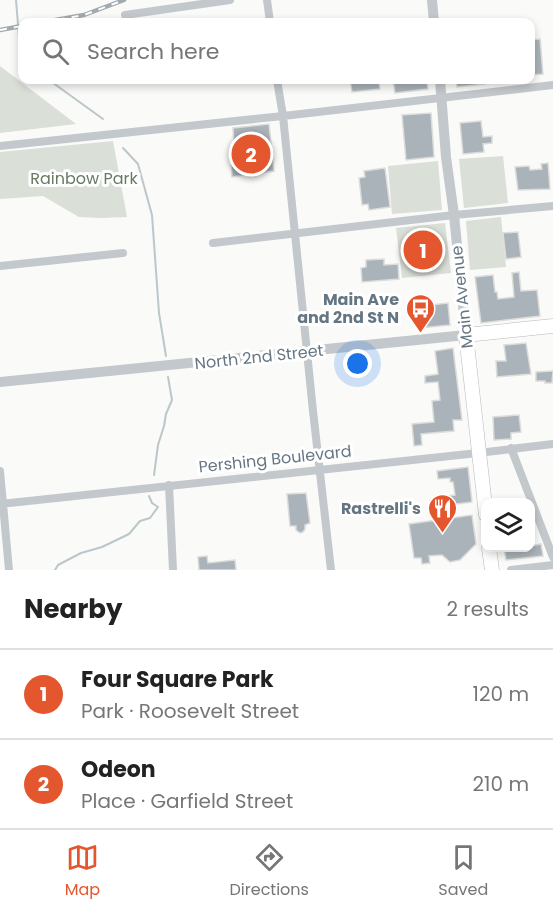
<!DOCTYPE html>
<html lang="en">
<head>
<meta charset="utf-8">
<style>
  body { margin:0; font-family:Poppins,sans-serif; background:#f6f6f6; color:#222 }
  .controls { position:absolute; right:18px; bottom:18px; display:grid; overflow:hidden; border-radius:12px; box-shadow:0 3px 9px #0003 }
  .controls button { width:54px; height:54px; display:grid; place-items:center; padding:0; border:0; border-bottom:2px solid #e0e0e0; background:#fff; color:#222; font:30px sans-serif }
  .you { position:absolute; left:358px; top:364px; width:21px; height:21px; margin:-15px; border:4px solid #fff; border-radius:50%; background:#1a73e8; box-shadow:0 0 0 9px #1a73e833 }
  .badge { display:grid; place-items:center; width:39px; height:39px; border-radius:50%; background:#e4572e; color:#fff; font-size:20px; font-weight:700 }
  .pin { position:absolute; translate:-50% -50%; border:3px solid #fff; box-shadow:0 2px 6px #0006 }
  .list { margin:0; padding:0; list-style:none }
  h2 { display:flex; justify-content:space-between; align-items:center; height:78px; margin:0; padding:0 24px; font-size:26px }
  h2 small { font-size:20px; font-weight:400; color:#767676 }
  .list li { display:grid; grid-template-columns:39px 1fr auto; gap:18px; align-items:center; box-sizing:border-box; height:90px; padding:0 24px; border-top:2px solid #e0e0e0 }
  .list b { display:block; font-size:22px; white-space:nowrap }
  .list p { margin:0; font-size:20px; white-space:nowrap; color:#767676 }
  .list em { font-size:20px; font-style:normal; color:#767676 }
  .icon { flex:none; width:33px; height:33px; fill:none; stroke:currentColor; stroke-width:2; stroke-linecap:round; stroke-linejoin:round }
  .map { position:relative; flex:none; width:553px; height:570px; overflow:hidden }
  .search { position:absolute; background:#fff; box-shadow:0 3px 9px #0003; left:18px; right:18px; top:18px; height:66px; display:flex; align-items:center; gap:15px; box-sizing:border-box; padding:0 21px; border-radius:12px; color:#767676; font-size:22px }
  .sheet { height:258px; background:#fff }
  nav { display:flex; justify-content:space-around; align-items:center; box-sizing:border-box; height:84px; border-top:2px solid #e0e0e0; background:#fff; font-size:16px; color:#767676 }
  nav a { display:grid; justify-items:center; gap:3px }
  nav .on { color:#e4572e }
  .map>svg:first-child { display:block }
  .green { fill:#dadfd7 }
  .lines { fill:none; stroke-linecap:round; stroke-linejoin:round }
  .stream { stroke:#bbc7cb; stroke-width:2 }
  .building { fill:#aab3b9; stroke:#dcdcda; stroke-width:1.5 }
  .primary-casing { stroke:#b5babe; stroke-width:15 }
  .minor { stroke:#c3c8cc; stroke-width:8 }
  .tertiary { stroke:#c3c8cc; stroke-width:10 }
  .primary { stroke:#fff; stroke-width:14 }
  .rail-casing { stroke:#a2aab0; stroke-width:4.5 }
  .rail { stroke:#fff; stroke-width:2; stroke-dasharray:7; stroke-linecap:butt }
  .labels { text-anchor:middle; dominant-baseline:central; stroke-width:6; stroke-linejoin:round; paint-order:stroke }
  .park-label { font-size:16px; fill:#687a64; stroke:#fff }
  .street-label { font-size:16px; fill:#657683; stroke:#fff }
  .poi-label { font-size:16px; font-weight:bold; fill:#657683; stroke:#fff; text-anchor:end }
</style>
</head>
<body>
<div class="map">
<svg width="553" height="570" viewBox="0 0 553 570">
  <rect width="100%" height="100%" fill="#fafaf8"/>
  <path class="green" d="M0,66L76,124L0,133Z
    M113,141L127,217L101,218L79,217L43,196L0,199V152Z
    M503,156L508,203L464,208L459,159Z
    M438,161L442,210L392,214L388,166Z
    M501,217L506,267L470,270L466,221Z
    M445,223L451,273L402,278L396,228Z"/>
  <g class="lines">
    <path class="stream" d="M16,0L19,37L22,49
      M49,80L103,119
      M123,148L138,164L152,215L159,313L166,356
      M154,475L158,445L164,426L166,414L172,400L168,377
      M55,570L58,565L81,553L102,547L129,534L140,521L150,518L158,507L152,503L149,496"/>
  </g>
  <path class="building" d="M540,39L543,74L531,75V40Z
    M350,80H379L380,89L352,92Z
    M393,80H427L428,89L395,93Z
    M456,80H485V84L457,87Z
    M431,113L434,157L406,160L402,115Z
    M481,121L483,137L492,136V143L483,144L484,152L463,154L460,123Z
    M269,124L274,171L232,177L230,147L234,146L233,128Z
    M548,163L550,189L518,190L515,167L529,166L530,170L542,169L541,164Z
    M385,168L390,207L369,210L368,204L362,205L359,178L365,177L364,171Z
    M518,232L521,257L506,259L503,233Z
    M384,259V265L398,264L399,279L362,282L361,268L366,267V260Z
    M519,272L521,291L537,290L540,316L481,323L475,277L493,275L495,292H497L498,299L514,297L512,273Z
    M448,303L450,325L420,328L418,317H425L423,306Z
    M526,343L531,374L497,377L496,361H506L504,345Z
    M453,348L462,420H453L454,431L421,434L422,445L414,446L412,424L434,422L432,401L440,400L438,382L425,383V376L438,374L435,351Z
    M553,371L552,383H545V381H536V372Z
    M519,415L521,432L511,433V439L494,440L493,417Z
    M468,467L472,502L449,505L448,496L455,495L453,482H450V478L438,479L437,471Z
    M306,493L310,523L305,525V529L303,532L300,533L296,530V526H290L287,494Z
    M472,515L476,544L460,560L450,562L442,555L429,556L430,563L422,564L421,558H414L409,524Z
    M541,544L543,556L506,560L504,548H531V546Z
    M207,556L208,563L235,560L236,570H199L198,557Z"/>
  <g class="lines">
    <defs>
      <path id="primary" d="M486,515L466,335L553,326
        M489,548L492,570"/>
    </defs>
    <use href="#primary" class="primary-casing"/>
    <path class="minor" d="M267,0L270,22
      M125,15L230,0
      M277,80L283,116L313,411L331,570
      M0,146L283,116L553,85
      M213,243L454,215L553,206
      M0,266L123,253
      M511,448L553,557
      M0,471L9,570
      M169,485L173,570
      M0,504L478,453L553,444
      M511,570L553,565"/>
    <path class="tertiary" d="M432,0L434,22
      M0,382L466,335L454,215L446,157L440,80"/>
    <use href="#primary" class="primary"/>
    <defs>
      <path id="rail" d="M44,22L84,15L124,0
        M0,30L22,26"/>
    </defs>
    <use href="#rail" class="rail-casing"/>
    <use href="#rail" class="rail"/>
  </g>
  <defs>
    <symbol id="bus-pin" viewBox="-11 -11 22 30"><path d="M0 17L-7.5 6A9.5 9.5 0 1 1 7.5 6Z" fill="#e4572e" stroke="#fff"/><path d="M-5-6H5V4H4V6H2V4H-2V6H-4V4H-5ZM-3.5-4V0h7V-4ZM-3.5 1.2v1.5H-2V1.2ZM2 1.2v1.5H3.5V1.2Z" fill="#fff"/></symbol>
    <symbol id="restaurant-pin" viewBox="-11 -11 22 30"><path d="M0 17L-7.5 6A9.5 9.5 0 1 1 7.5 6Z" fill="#e4572e" stroke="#fff"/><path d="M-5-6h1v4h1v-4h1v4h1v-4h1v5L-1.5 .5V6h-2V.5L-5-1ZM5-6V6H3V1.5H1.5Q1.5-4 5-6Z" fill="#fff"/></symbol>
  </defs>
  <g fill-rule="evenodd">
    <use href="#bus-pin" x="404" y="292" width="33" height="45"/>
    <use href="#restaurant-pin" x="426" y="492" width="33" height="45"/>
  </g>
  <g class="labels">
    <g class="park-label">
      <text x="84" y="178">Rainbow Park</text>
    </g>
    <g class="street-label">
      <text transform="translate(462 297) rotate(-96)">Main Avenue</text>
      <text transform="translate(259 357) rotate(-6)">North 2nd Street</text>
      <text transform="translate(275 459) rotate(-6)">Pershing Boulevard</text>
    </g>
    <g class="poi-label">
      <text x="399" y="299">Main Ave<tspan x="399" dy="18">and 2nd St N</tspan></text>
      <text x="421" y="508">Rastrelli's</text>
    </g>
  </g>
</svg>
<div class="controls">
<button><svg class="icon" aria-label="layers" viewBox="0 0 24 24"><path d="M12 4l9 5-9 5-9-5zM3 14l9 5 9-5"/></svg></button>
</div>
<div class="you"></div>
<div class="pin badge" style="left:423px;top:250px">1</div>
<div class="pin badge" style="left:251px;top:154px">2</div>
<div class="search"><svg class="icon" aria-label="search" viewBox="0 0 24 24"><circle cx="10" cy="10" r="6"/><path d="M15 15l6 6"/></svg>Search here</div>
</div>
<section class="sheet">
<h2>Nearby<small>2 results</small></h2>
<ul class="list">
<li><span class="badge">1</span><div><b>Four Square Park</b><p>Park · Roosevelt Street</p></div><em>120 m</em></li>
<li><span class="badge">2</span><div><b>Odeon</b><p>Place · Garfield Street</p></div><em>210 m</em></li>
</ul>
</section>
<nav>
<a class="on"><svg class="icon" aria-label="map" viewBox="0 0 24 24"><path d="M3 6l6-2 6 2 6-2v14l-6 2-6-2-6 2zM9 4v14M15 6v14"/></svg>Map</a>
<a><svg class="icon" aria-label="directions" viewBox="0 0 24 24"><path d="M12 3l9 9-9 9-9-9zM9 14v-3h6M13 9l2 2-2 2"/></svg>Directions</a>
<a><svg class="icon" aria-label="saved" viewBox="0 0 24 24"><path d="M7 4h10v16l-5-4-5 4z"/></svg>Saved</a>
</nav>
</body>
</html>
